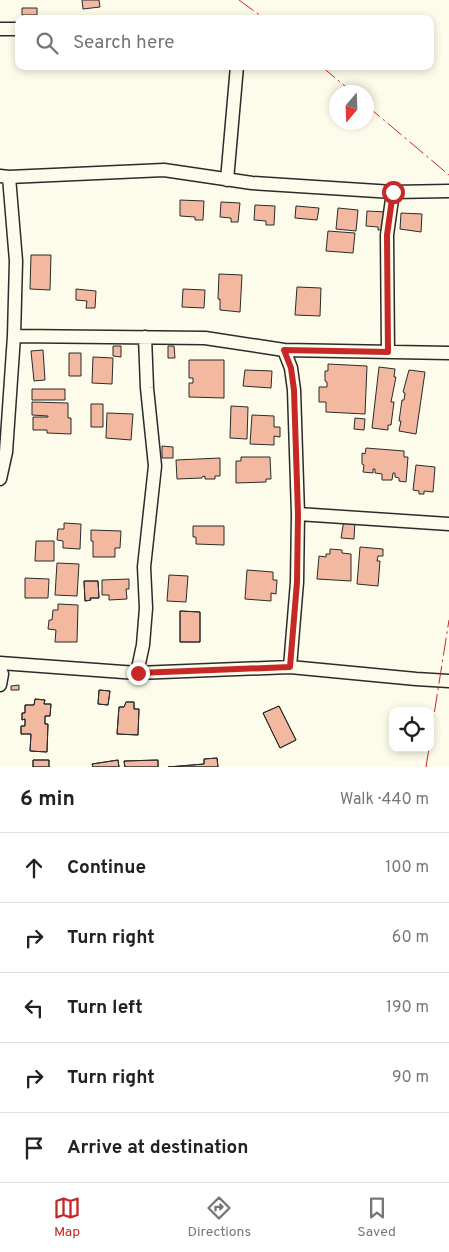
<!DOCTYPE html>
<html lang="en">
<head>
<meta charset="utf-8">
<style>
  body { margin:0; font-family:Overpass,sans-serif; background:#f6f6f6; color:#222 }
  .controls { position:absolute; right:15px; bottom:15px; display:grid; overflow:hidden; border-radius:10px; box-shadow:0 2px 8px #0003 }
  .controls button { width:45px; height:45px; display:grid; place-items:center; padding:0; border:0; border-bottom:1px solid #e0e0e0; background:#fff; color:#222; font:25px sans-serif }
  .compass { position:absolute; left:329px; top:85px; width:45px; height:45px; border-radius:50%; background:#fff; box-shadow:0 2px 8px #0003; rotate:199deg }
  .stop { position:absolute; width:15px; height:15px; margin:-11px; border:4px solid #c62828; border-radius:50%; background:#fff }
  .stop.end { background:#c62828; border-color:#fff; box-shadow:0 1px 5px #0008 }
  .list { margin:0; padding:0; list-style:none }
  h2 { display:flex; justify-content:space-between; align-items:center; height:65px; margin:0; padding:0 20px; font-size:21px }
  h2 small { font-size:16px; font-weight:400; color:#767676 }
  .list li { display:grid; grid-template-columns:32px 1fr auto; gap:15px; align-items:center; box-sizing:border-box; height:70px; padding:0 20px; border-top:1px solid #e0e0e0 }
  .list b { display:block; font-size:19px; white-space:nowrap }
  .list em { font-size:16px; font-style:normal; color:#767676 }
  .icon { flex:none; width:28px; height:28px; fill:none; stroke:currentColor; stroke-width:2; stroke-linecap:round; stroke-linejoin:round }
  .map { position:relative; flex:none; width:449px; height:767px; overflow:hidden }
  .search { position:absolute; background:#fff; box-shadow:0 2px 8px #0003; left:15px; right:15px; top:15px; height:55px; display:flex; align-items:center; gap:12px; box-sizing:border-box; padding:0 18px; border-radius:10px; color:#767676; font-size:19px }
  .sheet { height:415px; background:#fff }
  nav { display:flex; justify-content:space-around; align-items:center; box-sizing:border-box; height:70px; border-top:1px solid #e0e0e0; background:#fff; font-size:14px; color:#767676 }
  nav a { display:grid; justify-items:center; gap:2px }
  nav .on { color:#c62828 }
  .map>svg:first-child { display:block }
  .building { fill:#f2b8a0; stroke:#2b2b2b }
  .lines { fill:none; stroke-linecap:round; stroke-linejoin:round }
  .minor-casing { stroke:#2b2b2b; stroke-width:15 }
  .minor { stroke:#fdfbea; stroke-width:12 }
  .power { stroke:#c62828; stroke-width:1; stroke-dasharray:18 4 2.5 4; stroke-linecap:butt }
  .route { stroke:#c62828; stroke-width:6 }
</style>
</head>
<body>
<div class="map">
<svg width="449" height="767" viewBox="0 0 449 767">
  <rect width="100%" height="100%" fill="#fdfbea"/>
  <path class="building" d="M82,0H99L100,7L83,9Z
    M22,8H37V15H22Z
    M180,200L204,201L203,220H195V217L180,216Z
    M221,202L240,203L238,222H231V218L220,217Z
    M255,205L275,206L274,225H266V221L254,220Z
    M296,206L319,208L317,220L295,218Z
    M338,208L358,210L356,231L336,229Z
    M367,211L387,212L386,230H378V227L366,226Z
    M401,213L422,214L421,232L400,229Z
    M328,231L355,233L353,253L326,251Z
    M31,255H51L50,290L30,289Z
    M219,274L242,275L240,312L220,310V299H218Z
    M297,287L321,288L320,316L295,315Z
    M76,289L96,291L95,308H86L87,301L76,300Z
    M183,289L205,290L204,308L182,307Z
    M113,346H121V357L113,356Z
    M168,346H174L175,358H168Z
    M43,350L45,380L34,381L31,351Z
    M69,353H81V376H69Z
    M93,357L113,358L112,384L92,383Z
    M189,360H224V398L189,397V383H193V378H189Z
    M328,364L367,366L365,414L326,412V402H319V387H327V382L325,381V371H328Z
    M379,367L395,369L394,377H396L391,402H394L391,425H388V430L372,428Z
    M245,370L272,371L271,388L243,386Z
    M409,370L425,372L416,434L399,431L401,421H399L402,400H404L405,393L403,392Z
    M32,389H65V400H32Z
    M32,402L68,403V418H71V434L47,433V430H33V417H48V416L32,415Z
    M91,404H103V427H91Z
    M231,406L248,407L247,439L230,438Z
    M107,413L133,414L131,440L106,438Z
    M252,415L274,416V427H280V437L274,436V445L250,444Z
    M355,418L365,419L364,430L354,429Z
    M162,446L173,447V458H162Z
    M366,448L404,451V457H408L406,482L399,481V478L395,477V473H393L392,480H382V474L375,473V469H373V473L363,472L364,465L362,464V453L365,454Z
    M241,457H270L271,479H266V482L236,483V461H241Z
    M220,458V476H215V479H205V476L202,477V478L177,479L176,460Z
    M416,465L435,467L433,492L424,491V494H419V491L413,490Z
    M344,520H355L354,539L341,538Z
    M64,523L81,524L80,549L63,548V541L57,540L58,529H64Z
    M193,526H224V545L196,544V537H193Z
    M91,530L121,531L120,548H115V557H93V541H91Z
    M36,541H54V561H35Z
    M360,547L383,549V556H378L377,561H380L378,586L357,584Z
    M330,549L342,550V553L351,554V581L317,579L319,556L326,557V554H330Z
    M57,563L79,564L77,596L55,595Z
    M247,570L273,572V580H277L276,594L271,593V601L245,599Z
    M169,575L188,576L186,602L167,601Z
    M25,578L49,579L48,598H25Z
    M129,579V589H126L127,599L109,600V595H102V580Z
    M84,581H98L99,598H90L91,600L85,601Z
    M84,581H98L99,598H90L91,600L85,601Z
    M58,604L78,605L77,642H55L56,630L48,629L49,620H52L53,610H58Z
    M180,611L200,612V642H180Z
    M180,611L200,612V642H180Z
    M19,685V690H11V686Z
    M99,690L110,691L108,705L98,704Z
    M99,690L110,691L108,705L98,704Z
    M35,699L45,700L44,704H51L50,716H45V724H48L47,752L30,751L31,734H21V726H25V719L22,720V713H25V705H34Z
    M35,699L45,700L44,704H51L50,716H45V724H48L47,752L30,751L31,734H21V726H25V719L22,720V713H25V705H34Z
    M126,702H134V709H139L138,735L117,734L119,707H124Z
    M126,702H134V709H139L138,735L117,734L119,707H124Z
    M279,706L296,740L280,748L263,713Z
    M279,706L296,740L280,748L263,713Z
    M217,758L218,767H168L204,764V759Z
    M217,758L218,767H168L204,764V759Z
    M33,760H49V767H33Z
    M33,760H49V767H33Z
    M118,760L119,767H93L92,764Z
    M118,760L119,767H93L92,764Z
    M158,760V767H125L124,761Z
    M158,760V767H125L124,761Z"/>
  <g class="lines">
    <defs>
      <path id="minor" d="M0,29H19
        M0,176L9,177L164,170L252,183L393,192L449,191
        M227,180L237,66
        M14,336L205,338L284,350L449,353
        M284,350L291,368L294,390L298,514L297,582L290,667
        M388,352L387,235L393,192
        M0,479L6,452L14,336L16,261L9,177
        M298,514L449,524
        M0,663L137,673L290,667L416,679L449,681
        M0,670L2,674L0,685
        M137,673L143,645L146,608L144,567L155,466L147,388L145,337"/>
    </defs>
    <use href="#minor" class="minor-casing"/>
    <use href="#minor" class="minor"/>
    <path class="power" d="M239,0L265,19
      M321,66L352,92
      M366,105L449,175
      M430,740L449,620
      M426,767L429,748"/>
  </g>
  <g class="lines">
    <path class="route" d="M138,673L290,667L297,582L298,514L294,390L291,368L284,350L388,352L387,235L393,192"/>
  </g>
</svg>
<div class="controls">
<button><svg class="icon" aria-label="locate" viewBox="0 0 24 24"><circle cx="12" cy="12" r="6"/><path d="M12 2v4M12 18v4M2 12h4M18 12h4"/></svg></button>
</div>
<svg class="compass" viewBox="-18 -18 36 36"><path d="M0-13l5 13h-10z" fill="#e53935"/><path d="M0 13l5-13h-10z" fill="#767676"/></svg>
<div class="stop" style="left:393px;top:192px"></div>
<div class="stop end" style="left:138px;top:673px"></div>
<div class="search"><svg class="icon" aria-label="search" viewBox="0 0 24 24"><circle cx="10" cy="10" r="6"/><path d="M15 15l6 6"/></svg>Search here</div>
</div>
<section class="sheet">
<h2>6 min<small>Walk · 440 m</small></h2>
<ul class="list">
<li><svg class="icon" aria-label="ahead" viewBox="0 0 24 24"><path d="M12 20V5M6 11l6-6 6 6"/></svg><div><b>Continue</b></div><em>100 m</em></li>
<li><svg class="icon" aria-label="right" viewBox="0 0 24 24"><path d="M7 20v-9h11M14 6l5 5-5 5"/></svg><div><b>Turn right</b></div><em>60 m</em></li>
<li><svg class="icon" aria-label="left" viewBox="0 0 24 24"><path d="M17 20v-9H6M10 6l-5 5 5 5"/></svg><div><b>Turn left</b></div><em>190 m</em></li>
<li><svg class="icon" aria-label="right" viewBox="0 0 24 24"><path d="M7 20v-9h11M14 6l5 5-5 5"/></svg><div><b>Turn right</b></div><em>90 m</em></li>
<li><svg class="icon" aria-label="arrive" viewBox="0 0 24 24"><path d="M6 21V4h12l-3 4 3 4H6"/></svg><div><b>Arrive at destination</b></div></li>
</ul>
</section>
<nav>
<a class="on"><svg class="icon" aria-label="map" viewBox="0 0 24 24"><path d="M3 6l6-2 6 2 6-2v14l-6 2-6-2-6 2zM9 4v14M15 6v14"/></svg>Map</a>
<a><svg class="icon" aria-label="directions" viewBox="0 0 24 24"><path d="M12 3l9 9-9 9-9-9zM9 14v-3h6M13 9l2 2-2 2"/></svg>Directions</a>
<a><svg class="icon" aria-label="saved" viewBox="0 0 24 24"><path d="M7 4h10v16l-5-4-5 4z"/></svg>Saved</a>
</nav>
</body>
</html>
